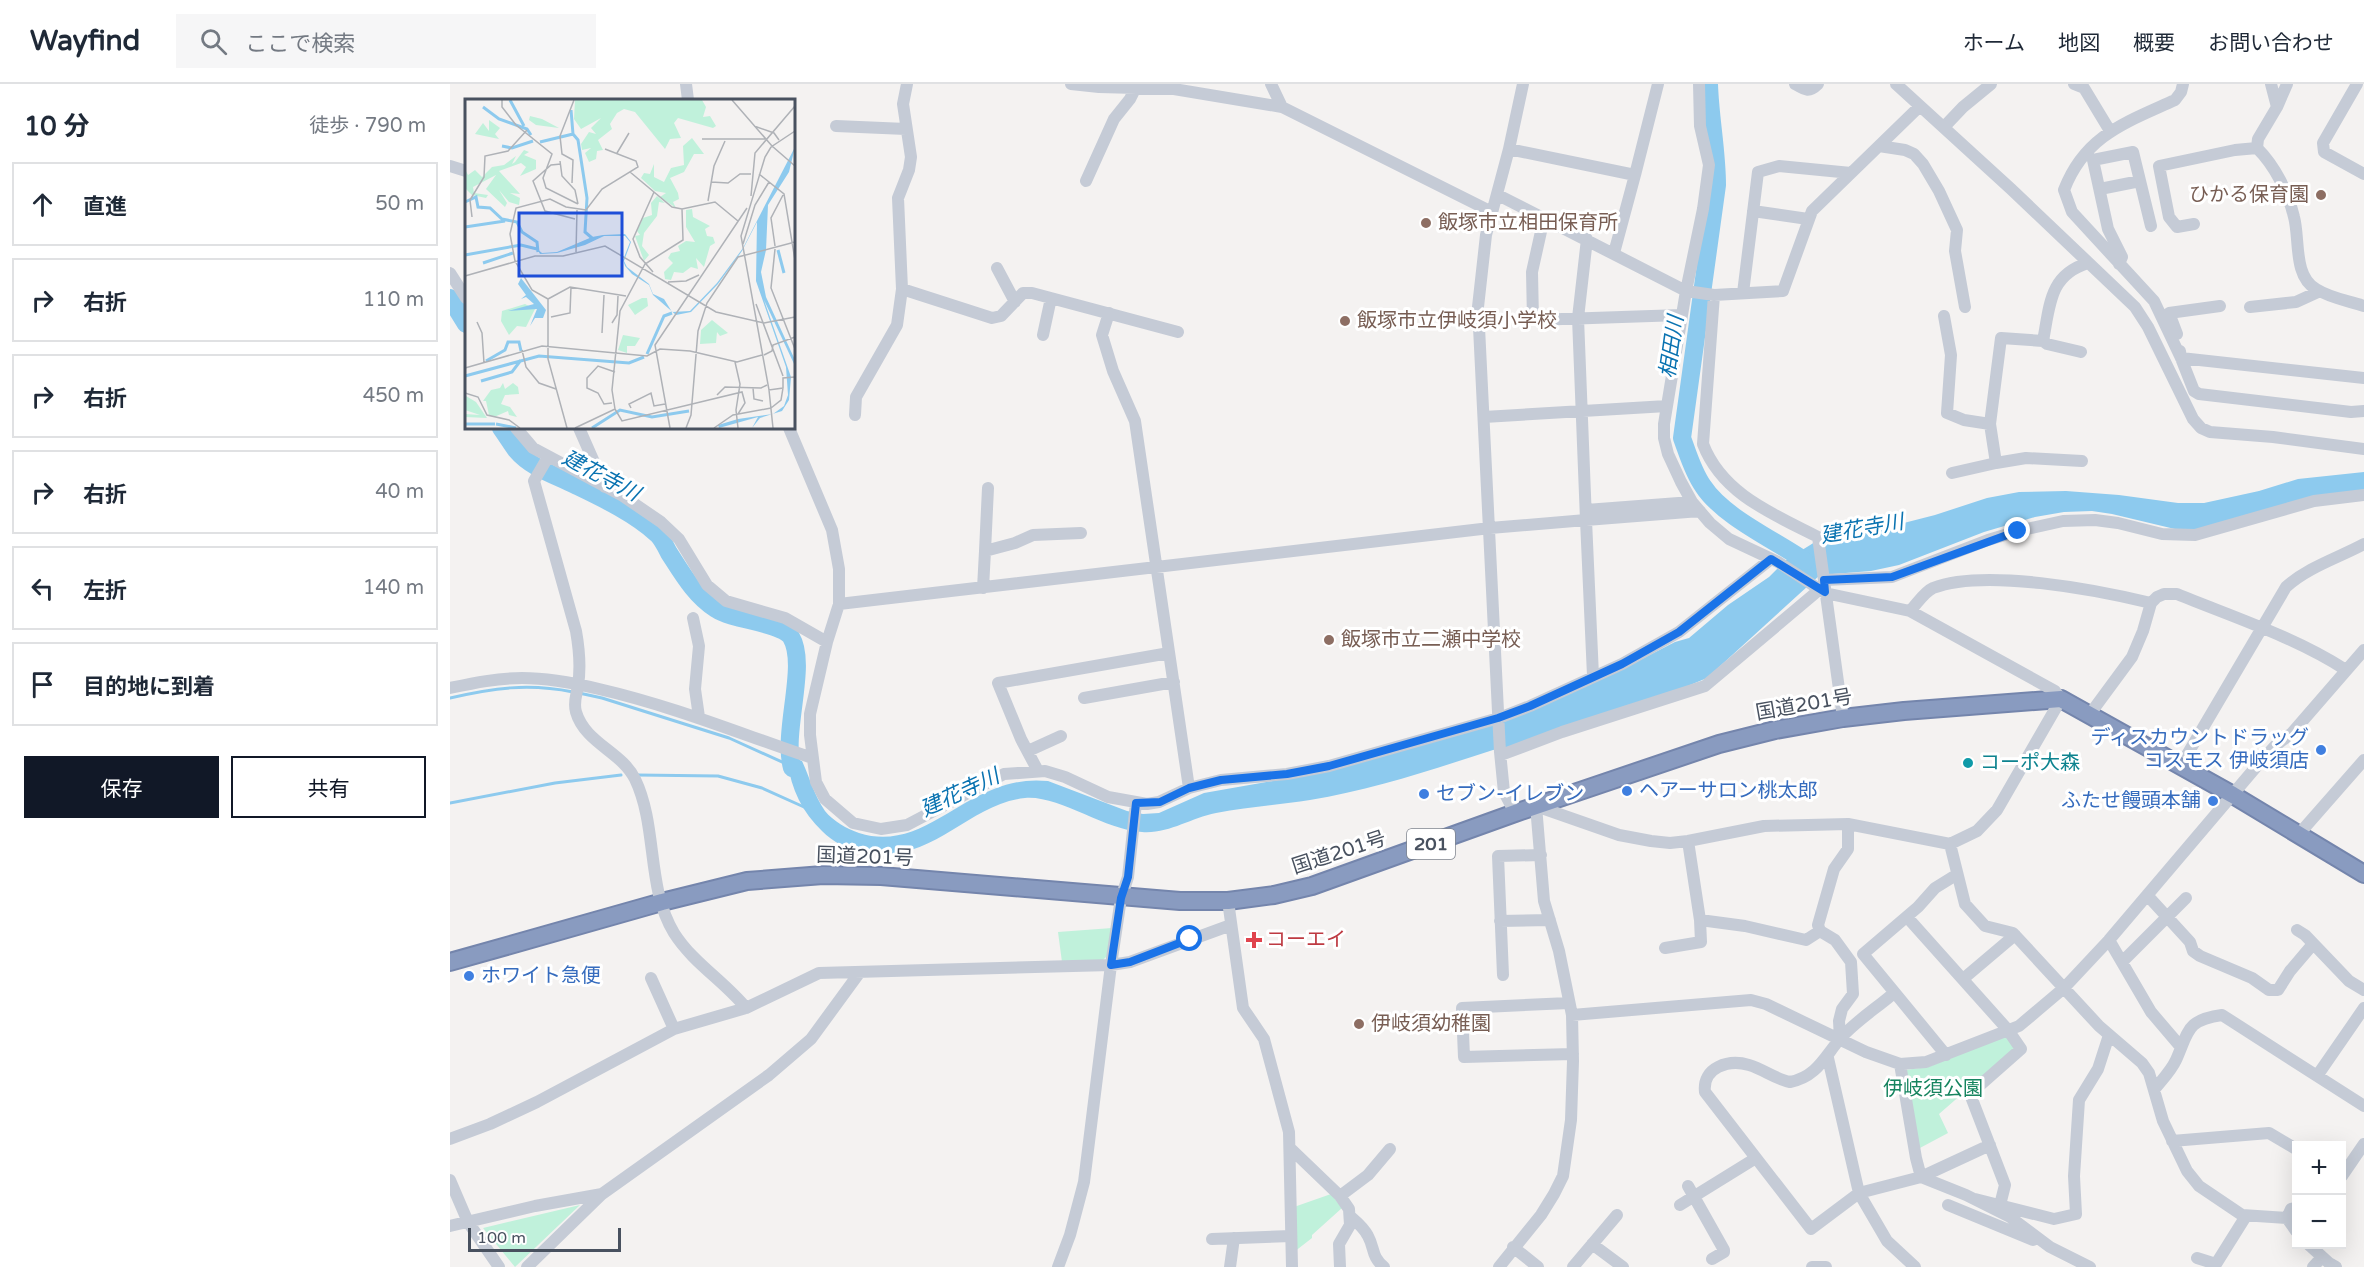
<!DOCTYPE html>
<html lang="ja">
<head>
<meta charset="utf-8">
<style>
  body { margin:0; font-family:"Varela Round","Noto Sans JP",sans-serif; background:#f6f6f7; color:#1f2937 }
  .controls { position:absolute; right:18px; bottom:18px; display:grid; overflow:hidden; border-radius:0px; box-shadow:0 6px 24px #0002 }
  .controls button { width:54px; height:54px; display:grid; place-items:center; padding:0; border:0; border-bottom:2px solid #e0e1e3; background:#fff; color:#1f2937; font:30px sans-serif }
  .scale { position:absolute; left:18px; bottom:15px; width:153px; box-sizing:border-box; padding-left:6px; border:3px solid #48515f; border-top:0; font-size:16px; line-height:21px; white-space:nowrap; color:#48515f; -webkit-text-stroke:4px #fff; paint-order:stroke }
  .stop { position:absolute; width:18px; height:18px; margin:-14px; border:4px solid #1a73e8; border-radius:50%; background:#fff }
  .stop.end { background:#1a73e8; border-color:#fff; box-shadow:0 2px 6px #0008 }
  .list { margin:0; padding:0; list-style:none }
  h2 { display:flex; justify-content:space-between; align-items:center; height:78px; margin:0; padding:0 24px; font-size:26px }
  h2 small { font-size:20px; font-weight:400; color:#747a83 }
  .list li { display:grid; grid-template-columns:39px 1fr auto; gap:18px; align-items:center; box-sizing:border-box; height:84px; margin:0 12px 12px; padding:0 12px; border:2px solid #e0e1e3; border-radius:0px }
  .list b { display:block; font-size:22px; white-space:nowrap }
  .list em { font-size:20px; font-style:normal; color:#747a83 }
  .actions { display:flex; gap:12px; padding:18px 24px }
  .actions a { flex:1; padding:14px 0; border:2px solid #111827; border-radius:0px; text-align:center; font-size:21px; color:#111827 }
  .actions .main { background:#111827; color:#fff }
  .icon { flex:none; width:33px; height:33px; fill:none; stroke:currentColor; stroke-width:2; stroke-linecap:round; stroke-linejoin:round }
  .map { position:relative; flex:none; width:1914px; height:1183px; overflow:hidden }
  header { display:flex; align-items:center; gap:36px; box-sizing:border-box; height:84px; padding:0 30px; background:#fff; border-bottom:2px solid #e0e1e3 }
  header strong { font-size:28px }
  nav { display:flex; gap:33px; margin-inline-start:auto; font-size:21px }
  .search { width:420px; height:54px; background:#f6f6f7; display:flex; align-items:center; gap:15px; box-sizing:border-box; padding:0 21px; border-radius:0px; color:#747a83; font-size:22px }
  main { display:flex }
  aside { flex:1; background:#fff }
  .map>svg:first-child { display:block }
  .green { fill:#c0f1db }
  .water { fill:#8dcaee }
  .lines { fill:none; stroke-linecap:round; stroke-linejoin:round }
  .stream { stroke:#8dcaee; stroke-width:3 }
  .river { stroke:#8dcaee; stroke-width:18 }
  .highway-casing { stroke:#7485ac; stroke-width:20 }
  .minor { stroke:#c5cbd6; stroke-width:12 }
  .highway { stroke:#899bc0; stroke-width:16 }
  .route { stroke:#1a73e8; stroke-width:8 }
  .education-dot { fill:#8d6e63; stroke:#fff; stroke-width:2 }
  .shop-dot { fill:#3f7fe0; stroke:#fff; stroke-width:2 }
  .culture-dot { fill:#0f9aa8; stroke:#fff; stroke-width:2 }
  .health-dot { fill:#e0444e; stroke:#fff; stroke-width:2 }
  .labels { text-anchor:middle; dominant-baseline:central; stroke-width:6; stroke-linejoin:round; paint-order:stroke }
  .shield { fill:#fff; stroke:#7f858f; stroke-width:1.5 }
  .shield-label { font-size:18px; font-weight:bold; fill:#48515f }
  .education-label { font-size:20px; fill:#785e54; stroke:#fff; text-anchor:start }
  .street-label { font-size:20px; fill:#48515f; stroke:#fff }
  .shop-label { font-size:20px; fill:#366cbe; stroke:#fff; text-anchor:start }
  .culture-label { font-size:20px; fill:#0d838f; stroke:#fff; text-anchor:start }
  .health-label { font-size:20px; fill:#be3a42; stroke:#fff; text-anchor:start }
  .park-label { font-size:20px; fill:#16845f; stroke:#fff }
  .water-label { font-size:21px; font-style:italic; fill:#0a73b1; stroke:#fff }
  .inset-river { fill:none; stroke:#8dcaee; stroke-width:3 }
  .inset-road { fill:none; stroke:#afb2b7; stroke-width:1.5 }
  .view { fill:#1d4ed8; fill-opacity:0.15; stroke:#1d4ed8; stroke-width:3 }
  .inset-edge { fill:none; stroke:#48515f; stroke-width:3 }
</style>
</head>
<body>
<header>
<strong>Wayfind</strong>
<div class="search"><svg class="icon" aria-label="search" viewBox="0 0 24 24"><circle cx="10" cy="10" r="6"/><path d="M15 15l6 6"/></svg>ここで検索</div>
<nav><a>ホーム</a><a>地図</a><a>概要</a><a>お問い合わせ</a></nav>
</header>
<main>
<aside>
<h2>10 分<small>徒歩 · 790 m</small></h2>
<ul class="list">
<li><svg class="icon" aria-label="ahead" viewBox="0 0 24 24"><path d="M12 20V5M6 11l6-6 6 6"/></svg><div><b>直進</b></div><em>50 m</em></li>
<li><svg class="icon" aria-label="right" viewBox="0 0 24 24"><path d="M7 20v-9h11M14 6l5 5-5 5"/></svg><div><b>右折</b></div><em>110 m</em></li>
<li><svg class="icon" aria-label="right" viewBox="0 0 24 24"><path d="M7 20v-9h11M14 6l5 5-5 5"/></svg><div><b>右折</b></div><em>450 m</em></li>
<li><svg class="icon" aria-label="right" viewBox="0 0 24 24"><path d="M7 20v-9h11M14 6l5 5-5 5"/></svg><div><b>右折</b></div><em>40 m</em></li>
<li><svg class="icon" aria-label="left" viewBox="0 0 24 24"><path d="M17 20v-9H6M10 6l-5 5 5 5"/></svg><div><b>左折</b></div><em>140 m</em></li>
<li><svg class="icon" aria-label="arrive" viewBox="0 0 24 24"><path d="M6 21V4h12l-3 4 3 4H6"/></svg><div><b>目的地に到着</b></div></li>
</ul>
<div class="actions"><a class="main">保存</a><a>共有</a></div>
</aside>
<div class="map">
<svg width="1914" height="1183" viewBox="0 0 1914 1183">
  <rect width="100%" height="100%" fill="#f4f2f1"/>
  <path class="green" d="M662,844L658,871L652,877L612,878L608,848Z
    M1558,951L1566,963L1489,1030L1498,1049L1468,1065L1455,986L1478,983Z
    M881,1110L892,1124L862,1151V1154L844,1168V1123Z
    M130,1121L65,1183L33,1144Z"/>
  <path class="water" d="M1914,388V408L1753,446H1729L1662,430L1642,427L1614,428L1585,433L1534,448L1449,481L1421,487L1370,491L1257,594L1233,604L1059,663L1043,666C984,685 922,706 860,716C829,721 797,723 766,729C740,734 719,750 692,748C654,746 609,711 575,714C516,720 482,783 411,768C397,765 383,758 372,747C351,727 339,701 337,671L352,677C360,694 364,711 375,727C383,737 397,745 409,749C462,766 498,722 544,705C562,698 578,695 598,697L677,727L693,730L709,729L754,709L874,688L939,670L1190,576L1225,558L1239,554L1278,521L1319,493L1336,476L1365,458L1403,452L1485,431L1537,414L1569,408L1616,407L1669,411L1728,419H1754L1809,407L1848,395Z"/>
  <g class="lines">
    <path class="stream" d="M129,609L152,614L279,654L341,682
      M0,614C43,604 78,599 123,608
      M187,691L268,692L312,704L354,723
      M0,719L105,699L171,691"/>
    <path class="river" d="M1259,0C1260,34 1267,67 1267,101L1232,354C1238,370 1243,388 1253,402C1273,433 1325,456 1355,477
      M0,214L16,240
      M51,344C56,351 61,359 66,366C81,384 105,391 125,401C152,414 184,429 207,450C212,455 216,463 219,469C232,489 245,512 266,525C284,537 331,538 341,553C358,581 332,647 342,684"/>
    <defs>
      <path id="highway" d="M0,878L212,818L297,797L373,791L431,792L730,817H778L824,811L862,802L1065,729L1269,660L1325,646L1393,634L1454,627L1611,615L1783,711L1914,790"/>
    </defs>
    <use href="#highway" class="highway-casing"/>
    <path class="minor" d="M236,0L238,16
      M457,0L453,20L461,73L459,86L448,114L452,205L542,234L551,232L573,209H582L728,248
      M621,0L649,3L724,5L832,23L1042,128
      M821,0L832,23
      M1345,0C1355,6 1359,9 1368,0
      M1446,0L1561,105L1685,223L1698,243L1743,335L1751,344L1760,348L1823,353L1914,365
      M1624,0L1634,4L1660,47
      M1733,0L1731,8L1725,16C1677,38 1635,51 1614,106L1622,128L1704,217L1731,274L1744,307L1749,310L1901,328L1914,327
      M1821,0L1827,23
      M1837,0L1827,23L1808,55L1807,64C1825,82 1838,108 1844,133C1850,155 1843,192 1866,205C1880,214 1899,217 1914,222
      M1907,0L1873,59L1874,68L1914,90
      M386,42L456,45
      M1494,43L1513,23L1541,0
      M1429,62L1455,66L1464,70L1473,80L1489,107L1507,146L1505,167L1515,223
      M1059,65L1185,91L1208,0
      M0,82L16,87
      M636,97L664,35L680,15L686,3
      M1650,105L1690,97
      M1048,111L1236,207L1264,211L1333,207L1362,127L1470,22
      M1303,127L1358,135
      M1094,134L1082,188L1083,236L1231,231
      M1744,140L1727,143L1719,133L1709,82L1785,66L1807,64
      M1164,169L1185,91
      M1669,180L1672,173L1658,145L1643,76L1683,68L1701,142
      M547,184L565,218
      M0,189L16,214
      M1293,209L1308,88L1329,82L1401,89
      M1264,211L1253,360C1272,410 1323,430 1368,453L1393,634
      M1800,223L1846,218L1870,207
      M659,229L652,251L663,287L685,337L739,704
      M1494,232L1501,271L1497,329L1514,336L1540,340
      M1727,250L1719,229L1770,222
      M593,251L601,214
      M1593,257L1597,260L1631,268
      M1730,267L1731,274L1914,294
      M405,331L406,313L447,241L452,205
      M1034,333L1217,322
      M66,344L83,364L173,412L211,438L229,455L257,501L276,517L335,534L377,558
      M129,344L155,403
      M339,344L382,446L389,485V520L377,558L360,630V651L366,698L375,715L403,739L431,745L457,741L554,690L595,687L615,693L658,713L697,720L709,718L739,704L771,696L837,690L879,682L1049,634L1080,622L1172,580L1229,548L1321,475
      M98,373L84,397L126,547C129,564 131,583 128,601C127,610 123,618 126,628C135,659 172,668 185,695C208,743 196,803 224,849C243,879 274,897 296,924
      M1632,377L1576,374L1546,379L1540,340L1551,254L1593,257C1600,221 1599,191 1638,179
      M1502,389L1546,379
      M1136,426L1242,418
      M535,467L538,404
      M1374,496L1442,493L1538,456L1568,447L1613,437L1645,436L1668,439L1712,450L1745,451L1864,417L1914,411
      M533,504L535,467L565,459L583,451L631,449
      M389,520L1040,444L1136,436L1128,234L1137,155
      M1460,527C1467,520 1474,508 1483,504C1534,484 1647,506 1701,519
      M243,534L249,562L245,605L249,633
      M1143,592L1136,436L1250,427
      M0,604C24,599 48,594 72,594C98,594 124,599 149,605C223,622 291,650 362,674
      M634,614L724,598
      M1640,630L1682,573L1693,547L1701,519L1707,513L1714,510H1727C1783,533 1845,553 1896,586
      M578,667L611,652
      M1051,671L1112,648L1255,602L1369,506
      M1731,681L1836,503C1858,483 1888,474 1914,460
      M588,687L571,655L548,599L719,569
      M1065,729L1054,708L1050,668L1028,223L1036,151L1059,65L1073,0
      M1849,750L1914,676
      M1238,757L1250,836L1295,842L1356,856L1370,847
      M1500,760L1515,820L1535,842L1563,849L1649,942L1692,979L1699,989L1713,1037L1737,1087L1749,1102L1792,1131L1837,1134
      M1697,811L1740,858L1743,867L1750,872L1802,894L1819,906H1828L1840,887L1863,860
      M778,817L793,924L814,955L839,1048L842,1183
      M1457,833L1558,946L1571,965L1520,1010L1555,1101L1550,1121
      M1050,837L1100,836
      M1847,846L1855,851L1899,897L1914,906
      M1659,856L1701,928L1730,962
      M1215,864L1251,858L1250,836
      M1672,878L1736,814
      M1053,891L1048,772L1091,771
      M201,894L224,945
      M1513,895L1565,851
      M1444,909C1427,924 1404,938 1389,956C1374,974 1366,993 1340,998C1325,995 1313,985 1299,981C1279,975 1252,983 1255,1008L1361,1145L1409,1109L1471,1093L1540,1061
      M1119,919L1012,924L1014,973L1123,970
      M1122,931L1301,916L1316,920L1416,968L1450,980L1476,978L1569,942L1614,904L1659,856L1806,683L1825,662L1842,649L1914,566
      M1390,955L1389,937L1392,925L1403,910L1401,878L1385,856L1370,847L1368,841L1384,785L1398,765V740
      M1496,971L1413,870L1468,823L1485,804L1506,791
      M1378,974L1409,1109L1437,1157L1465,1183
      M1450,980L1466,1074L1471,1093
      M1867,992L1914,924
      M1704,1006C1711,997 1721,987 1726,976C1739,947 1736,936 1772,931L1914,1022
      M0,1055L40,1040L87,1018L224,945L296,924L369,889L661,881L680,878L781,841
      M1722,1057L1819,1049L1846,1065
      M840,1064L890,1112L899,1125L900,1141L889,1160L890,1183
      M1892,1092L1914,1060
      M1471,1093L1516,1111L1560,1133L1600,1163L1640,1183
      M0,1096L18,1138L49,1183
      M1238,1102L1274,1166V1168L1262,1175
      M890,1112L918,1091L940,1065
      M1525,1115L1604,1135L1626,1130L1624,1092L1629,1016L1648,985L1659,951
      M1230,1121L1306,1074
      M1498,1121L1583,1156
      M901,1133C908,1139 914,1144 918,1152C925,1165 921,1172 934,1183
      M1837,1134L1846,1147
      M1837,1134L1841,1125L1846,1124
      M0,1142L85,1122L152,1110L319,991L361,955L410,888
      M762,1155L841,1152
      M1142,1160L1173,1183
      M1858,1160L1879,1179L1886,1183
      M1063,1163L1088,1183
      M1747,1174L1766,1180L1796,1132
      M77,1183L151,1111
      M608,1183L620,1151L634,1098L661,881L671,814L678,793L686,719
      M780,1183L784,1154
      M1049,1183L1091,1131L1104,1110L1113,1092L1121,1036L1123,977L1122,931L1109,867L1094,817L1086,722L1169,751L1201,757L1220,759L1238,757L1314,742L1398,740L1500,760L1527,747L1547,726L1611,615L1605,607L1460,527L1375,509L1328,478L1279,455L1260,439L1242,418L1231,398L1218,370L1214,354V340L1236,207L1253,125L1259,81L1250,42L1249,0
      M1123,1183L1167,1131
      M1362,1183H1376
      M1863,1183L1872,1173"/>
    <use href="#highway" class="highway"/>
  </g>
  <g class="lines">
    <path class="route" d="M740,855L680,878L661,881L671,814L678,793L686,719L710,718L739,704L771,696L837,690L879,682L1048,634L1080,622L1172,580L1229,548L1321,475L1375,508L1374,496L1442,493L1568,447"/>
  </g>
  <g class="education-dot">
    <circle cx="1871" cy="111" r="6"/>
    <circle cx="976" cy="139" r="6"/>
    <circle cx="895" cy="237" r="6"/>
    <circle cx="879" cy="556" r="6"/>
    <circle cx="909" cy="940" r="6"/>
  </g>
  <g class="shop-dot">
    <circle cx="1871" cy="666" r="6"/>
    <circle cx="1177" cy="707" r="6"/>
    <circle cx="974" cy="710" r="6"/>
    <circle cx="1763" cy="717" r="6"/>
    <circle cx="19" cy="892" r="6"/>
  </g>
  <circle class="culture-dot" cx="1518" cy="679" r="6"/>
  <path class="health-dot" d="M801 847h6v6h6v6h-6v6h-6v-6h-6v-6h6z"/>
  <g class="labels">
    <rect class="shield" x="957" y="745" width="48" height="30" rx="4.5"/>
    <g class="shield-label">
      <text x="981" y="760">201</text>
    </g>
    <g class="education-label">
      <text x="1859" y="111" text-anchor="end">ひかる保育園</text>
      <text x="988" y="139">飯塚市立相田保育所</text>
      <text x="907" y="237">飯塚市立伊岐須小学校</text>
      <text x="891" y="556">飯塚市立二瀬中学校</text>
      <text x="921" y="940">伊岐須幼稚園</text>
    </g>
    <g class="street-label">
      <text transform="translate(1354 621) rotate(-10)">国道201号</text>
      <text transform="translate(889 769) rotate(-18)">国道201号</text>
      <text transform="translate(415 773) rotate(2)">国道201号</text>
    </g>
    <g class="shop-label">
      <text x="1859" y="654" text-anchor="end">ディスカウントドラッグ<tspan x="1859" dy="23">コスモス 伊岐須店</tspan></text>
      <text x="1189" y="707">ヘアーサロン桃太郎</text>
      <text x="986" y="710">セブン-イレブン</text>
      <text x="1751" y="717" text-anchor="end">ふたせ饅頭本舗</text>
      <text x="31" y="892">ホワイト急便</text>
    </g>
    <g class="culture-label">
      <text x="1530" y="679">コーポ大森</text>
    </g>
    <g class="health-label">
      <text x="816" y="856">コーエイ</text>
    </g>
    <g class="park-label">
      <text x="1483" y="1005">伊岐須公園</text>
    </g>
    <g class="water-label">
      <text transform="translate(1222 263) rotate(-82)">相田川</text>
      <text transform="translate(151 392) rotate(28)">建花寺川</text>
      <text transform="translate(1412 445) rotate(-10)">建花寺川</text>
      <text transform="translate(510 709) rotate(-25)">建花寺川</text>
    </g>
  </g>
  <g transform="translate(15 15)">
    <rect width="330" height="330" fill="#f4f2f1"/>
    <path d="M110,1H237L241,8L238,18L245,17L251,27L248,29L213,19L209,24L216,39L205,40L200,50L170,13L159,10L152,14L145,25L147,30L133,41L138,51L132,52L131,60L124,63L120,54L126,49L117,51L116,45L124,33L131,35L126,29L136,19L116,30L109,20ZM65,17L77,20L94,29L71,26L64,21ZM24,21L35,29L30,35L34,40L10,35L18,24L24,32ZM227,39L239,55H229L219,73L205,79L213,94L214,100L208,103L211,109L195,98L201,94L190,92L176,79L179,74L185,75L189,65V78L199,83L206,69L219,66L218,47ZM59,51L64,53L59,56L71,61V70L55,77L61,68L56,64L34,72L55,95L45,94L55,99L54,106L44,103L34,91L42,104L40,108L21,90L31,76L8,88L9,94L23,96L21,99L7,96L0,89V70L3,76L10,71L17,78L27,68L39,66L51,57L47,65L50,63ZM192,97L200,104L194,103L192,117L179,134L177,147L184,156L179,162L170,137L175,136L172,132L178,119L187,116L186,104ZM227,110L228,118L245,127L240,130L242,137L248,138L250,144L245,147L239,168L231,159L233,170L226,168L218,174L209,173L206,181L200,180L199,173L208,164L203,159L206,154L215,152L213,147L221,142L230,143L221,128V111ZM177,199H182L183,207L170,216L163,206ZM60,205L70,210L61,228L52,227L44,236L36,222L37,212ZM247,221L263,234L255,237L252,233L251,244L235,245L236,231ZM158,236L175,239L170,247H162V254L153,251ZM38,284L40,290L48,284L53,288L54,295L40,296L36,305L45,308L52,318L44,316L43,312L29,318L24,316L21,302H18L26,291L35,289ZM1,297L11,303L22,319L0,318V315L15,316L0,311Z" fill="#c0f1db"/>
    <path d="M330,48L324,73L303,106L301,151L296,173L301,198L330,261V267L299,201L326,278L324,301L317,312L295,319L287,329L293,318L254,329L253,326L273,320L308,315L319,307L323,296L321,268L291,182L292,123L277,152L253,185L226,213L211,216L188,196L184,186L167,175L160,167L158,161L165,143L160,137H139L120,146L92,154L75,155L72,150L77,154L92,153L127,138L138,136L160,135L166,143L159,162L162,168L184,185L188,195L199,200L207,213L225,212L252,184L278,149ZM56,179L81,211L78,219H70L65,227L72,210L43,212L69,205L61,198L56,200L61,196L53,185Z" fill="#8dcaee"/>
    <path class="inset-river" d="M45,1L59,27M18,8L34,20L62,30L66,36M108,35L113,41L122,99L120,133L127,139M75,43L108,35L106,11M37,47L47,49L68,42M0,103L11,98L13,108L25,109L37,120L52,123L57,133L72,143L73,153M0,128L40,122M313,151L319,174M0,156L56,146L72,150M18,164L48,154M182,255L199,217L207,214M21,262L40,251L43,243H54L56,252M0,277L74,257L164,264L179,258M16,282L47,273L56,261M0,325H30M31,325L51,329M127,329L155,311L187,318L224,312"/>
    <path class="inset-road" d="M37,1V8L51,26L87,55L78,79L81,89L113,105M267,1L307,47L330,67M289,27L309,34L314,41M330,32L306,48L300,58L276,137L304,291L318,289V279L330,278M237,40H300M152,54L164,34M95,62L97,77L110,91L113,105M96,65L86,66L68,82L80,112L110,120M165,73L207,108L217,110L250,103L273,122M294,75L319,95L330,161M246,83L263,84L275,75H286M107,84L108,61L97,55L95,37L109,1M286,97L290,54L330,7M243,102L249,67L260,42M7,118L5,101L19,78L20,57L43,52L62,31M278,145L290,106L304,83M310,147L306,119L318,96M310,150L306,189L330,250M111,153L112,111M188,173L175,158L168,140L189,93M0,177L70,157H98L140,147L251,213L299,224L330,218M203,183L221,182L234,176M83,200L67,191L50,162L45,135L51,109L85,100L101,108L121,111L137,90L173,68L171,62L140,50M83,200V260L102,329M83,200L105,188L161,197M291,205L318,277M86,218L105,214L106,188M12,223L17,234L19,264M147,224L152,216L153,197M137,234L139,196M57,251L61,268L74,284L91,290M299,256L307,252L308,246L330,238M270,263L275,285L271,311L273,329M0,269L77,247L182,257L195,250L225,252L272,263L297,256M288,289L289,300L298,302M304,291L308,329M0,294L13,298L22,316L44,321L55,329M252,296L260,288L296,289L302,286M147,304L139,305L133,294L122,289V279L133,267L150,273M166,309L164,305L186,294L189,307L200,305M306,309L316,301L318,289M150,310L147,291L155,212L180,165L218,141L217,110M110,329L150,310L157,322L277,293L280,304L273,315M205,329L190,246L282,109M221,329L226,316L233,232L242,204L273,158L330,143M249,329L268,316L306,309"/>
    <path class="view" d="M54,114H157V177H54Z"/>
    <rect width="330" height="330" class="inset-edge"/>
  </g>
</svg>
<div class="controls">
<button>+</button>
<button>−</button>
</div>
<div class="scale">100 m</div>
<div class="stop" style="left:740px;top:855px"></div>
<div class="stop end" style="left:1568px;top:447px"></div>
</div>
</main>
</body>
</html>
